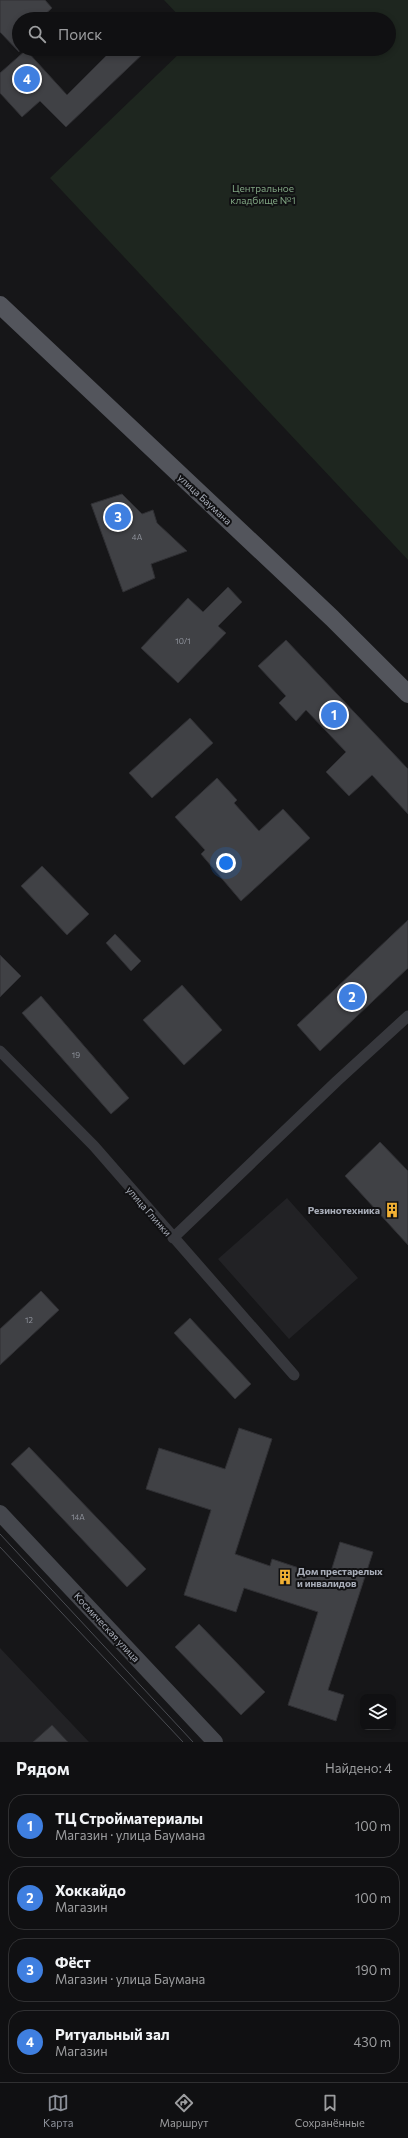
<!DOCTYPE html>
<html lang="ru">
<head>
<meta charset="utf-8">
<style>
  body { margin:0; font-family:Commissioner,sans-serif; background:#19191b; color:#f1f3f6 }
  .controls { position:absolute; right:12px; bottom:12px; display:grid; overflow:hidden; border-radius:8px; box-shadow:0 2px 6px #0003 }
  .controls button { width:36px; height:36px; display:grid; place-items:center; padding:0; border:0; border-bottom:1px solid #303032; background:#101012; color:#f1f3f6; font:20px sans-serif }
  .you { position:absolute; left:226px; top:863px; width:14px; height:14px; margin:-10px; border:3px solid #fff; border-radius:50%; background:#1a73e8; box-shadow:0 0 0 6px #1a73e833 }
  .badge { display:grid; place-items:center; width:26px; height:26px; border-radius:50%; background:#8c9099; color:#fff; font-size:13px; font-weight:700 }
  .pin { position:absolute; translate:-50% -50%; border:2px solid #fff; box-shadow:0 1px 4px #0006 }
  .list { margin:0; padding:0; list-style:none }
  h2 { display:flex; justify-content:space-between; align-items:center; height:52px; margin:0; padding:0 16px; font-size:17px }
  h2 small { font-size:13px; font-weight:400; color:#9c9d9f }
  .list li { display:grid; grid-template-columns:26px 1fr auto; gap:12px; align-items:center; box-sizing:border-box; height:64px; margin:0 8px 8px; padding:0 8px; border:1px solid #303032; border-radius:16px }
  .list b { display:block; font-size:15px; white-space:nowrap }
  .list p { margin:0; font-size:13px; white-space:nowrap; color:#9c9d9f }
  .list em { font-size:13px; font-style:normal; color:#9c9d9f }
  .icon { flex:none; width:22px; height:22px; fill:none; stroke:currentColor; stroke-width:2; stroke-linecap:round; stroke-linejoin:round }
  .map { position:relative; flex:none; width:408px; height:1742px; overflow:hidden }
  .search { position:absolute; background:#101012; box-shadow:0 2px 6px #0003; left:12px; right:12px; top:12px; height:44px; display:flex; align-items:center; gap:10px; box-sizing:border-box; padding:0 14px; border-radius:22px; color:#9c9d9f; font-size:15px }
  .sheet { height:340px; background:#101012 }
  nav { display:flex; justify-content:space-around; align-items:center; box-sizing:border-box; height:56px; border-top:1px solid #303032; background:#101012; font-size:11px; color:#9c9d9f }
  nav a { display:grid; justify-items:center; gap:2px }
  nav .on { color:#8c9099 }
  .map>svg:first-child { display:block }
  .built { fill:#222225 }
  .green { fill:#1e261f }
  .building { fill:#404145; stroke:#303034 }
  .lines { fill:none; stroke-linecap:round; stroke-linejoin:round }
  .minor { stroke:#37383d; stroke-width:11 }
  .secondary { stroke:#45474d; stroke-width:16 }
  .primary { stroke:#53555c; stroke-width:18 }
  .tram { stroke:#4a4c52; stroke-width:1 }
  .labels { text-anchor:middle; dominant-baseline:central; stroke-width:4; stroke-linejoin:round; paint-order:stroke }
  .number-label { font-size:8px; fill:#8e929b }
  .park-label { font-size:10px; fill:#7fa381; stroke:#111113 }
  .street-label { font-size:10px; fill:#a8adb8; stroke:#111113 }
  .poi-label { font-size:10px; font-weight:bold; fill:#a8adb8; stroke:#111113; text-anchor:end }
</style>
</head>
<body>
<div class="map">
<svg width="408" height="1742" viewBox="0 0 408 1742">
  <rect width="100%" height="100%" fill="#161618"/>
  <path class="built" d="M287,1198L358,1278L289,1339L218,1259Z
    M0,1648L89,1742H0Z"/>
  <path class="green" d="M164,0H408V560L50,178L184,49H389V19H182Z"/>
  <path class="building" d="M0,0H45L52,8L40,19H19V52L0,32Z
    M113,49H148L66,127L40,101L22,117L0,93V73L26,50L67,95Z
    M122,494L142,514L153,510L157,523L187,551L151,564L155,578L123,592L91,504Z
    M228,587L242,602L218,626L226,633L178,683L141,648L188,598L203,612Z
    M286,640L408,769V814L372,775L349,796L326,772L346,752L306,710L296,721L279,703L286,696L258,666Z
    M190,718L213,743L152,798L129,773Z
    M217,778L237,800L234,803L259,831L283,809L310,838L241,901L201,854L205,850L175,817Z
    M42,866L89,914L67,935L21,886Z
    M408,920V968L320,1051L297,1025Z
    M115,934L141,961L131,971L106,943Z
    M0,955L21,976L0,997Z
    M182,985L222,1030L184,1065L143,1020Z
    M41,996L129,1098L111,1114L22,1013Z
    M380,1142L408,1171V1245L345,1176Z
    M41,1291L59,1310L0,1365V1329Z
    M190,1318L251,1384L235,1399L174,1333Z
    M239,1428L272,1439L235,1554L270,1566L272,1559L329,1578L340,1542L373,1552L328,1690L344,1695L336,1721L288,1705L318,1612L244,1588L236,1612L184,1595L211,1510L146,1489L159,1448L225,1469Z
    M29,1447L146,1569L127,1587L11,1464Z
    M199,1624L265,1692L241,1715L175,1647Z
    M52,1725L68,1742H33Z"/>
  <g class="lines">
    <path class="minor" d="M0,1051L94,1146L294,1375
      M173,1238L337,1081L408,1016"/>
    <path class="secondary" d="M0,1513L215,1742"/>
    <path class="primary" d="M0,305L332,618L408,694"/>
    <path class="tram" d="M0,1534L193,1742
      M0,1547L183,1742"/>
  </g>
  <defs>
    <symbol id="building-bare" viewBox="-9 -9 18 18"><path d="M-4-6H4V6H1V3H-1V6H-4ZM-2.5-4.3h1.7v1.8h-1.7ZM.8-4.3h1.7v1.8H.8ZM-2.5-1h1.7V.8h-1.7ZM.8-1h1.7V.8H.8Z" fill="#f2b134" stroke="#111113" stroke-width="2.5" paint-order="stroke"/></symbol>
  </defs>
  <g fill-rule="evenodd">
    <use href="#building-bare" x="381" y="1199" width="22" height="22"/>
    <use href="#building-bare" x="274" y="1566" width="22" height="22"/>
  </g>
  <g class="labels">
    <g class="number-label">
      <text x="137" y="537">4А</text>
      <text x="183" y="641">10/1</text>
      <text x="76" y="1055">19</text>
      <text x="29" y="1320">12</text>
      <text x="78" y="1517">14А</text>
    </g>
    <g class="park-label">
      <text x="263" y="188">Центральное<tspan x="263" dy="12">кладбище №1</tspan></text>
    </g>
    <g class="street-label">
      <text transform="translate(205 499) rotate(43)">улица Баумана</text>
      <text transform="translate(149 1211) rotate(49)">улица Глинки</text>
      <text transform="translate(107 1627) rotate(47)">Космическая улица</text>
    </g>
    <g class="poi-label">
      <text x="380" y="1210">Резинотехника</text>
      <text x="297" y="1571" text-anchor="start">Дом престарелых<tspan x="297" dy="12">и инвалидов</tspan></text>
    </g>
  </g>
</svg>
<div class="controls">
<button><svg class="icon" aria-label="layers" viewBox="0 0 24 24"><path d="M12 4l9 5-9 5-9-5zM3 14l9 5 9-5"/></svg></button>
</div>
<div class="you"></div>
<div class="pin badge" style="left:334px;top:715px;background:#3f7fe0">1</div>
<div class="pin badge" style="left:352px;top:997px;background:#3f7fe0">2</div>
<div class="pin badge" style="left:118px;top:517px;background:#3f7fe0">3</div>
<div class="pin badge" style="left:27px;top:79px;background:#3f7fe0">4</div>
<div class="search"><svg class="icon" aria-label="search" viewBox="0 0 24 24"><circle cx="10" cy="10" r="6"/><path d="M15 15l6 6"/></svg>Поиск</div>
</div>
<section class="sheet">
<h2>Рядом<small>Найдено: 4</small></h2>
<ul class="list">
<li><span class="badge" style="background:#3f7fe0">1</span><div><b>ТЦ Стройматериалы</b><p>Магазин · улица Баумана</p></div><em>100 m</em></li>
<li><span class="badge" style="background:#3f7fe0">2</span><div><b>Хоккайдо</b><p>Магазин</p></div><em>100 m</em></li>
<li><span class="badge" style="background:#3f7fe0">3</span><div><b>Фёст</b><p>Магазин · улица Баумана</p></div><em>190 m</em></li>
<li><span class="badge" style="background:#3f7fe0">4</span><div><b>Ритуальный зал</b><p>Магазин</p></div><em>430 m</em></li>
</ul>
</section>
<nav>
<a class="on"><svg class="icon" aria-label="map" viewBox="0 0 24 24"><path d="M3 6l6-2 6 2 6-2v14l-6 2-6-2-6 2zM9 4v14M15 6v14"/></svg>Карта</a>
<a><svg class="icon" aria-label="directions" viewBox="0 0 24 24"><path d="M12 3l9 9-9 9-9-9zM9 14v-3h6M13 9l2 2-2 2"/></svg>Маршрут</a>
<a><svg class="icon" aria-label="saved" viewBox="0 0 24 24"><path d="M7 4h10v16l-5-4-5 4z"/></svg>Сохранённые</a>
</nav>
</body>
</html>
